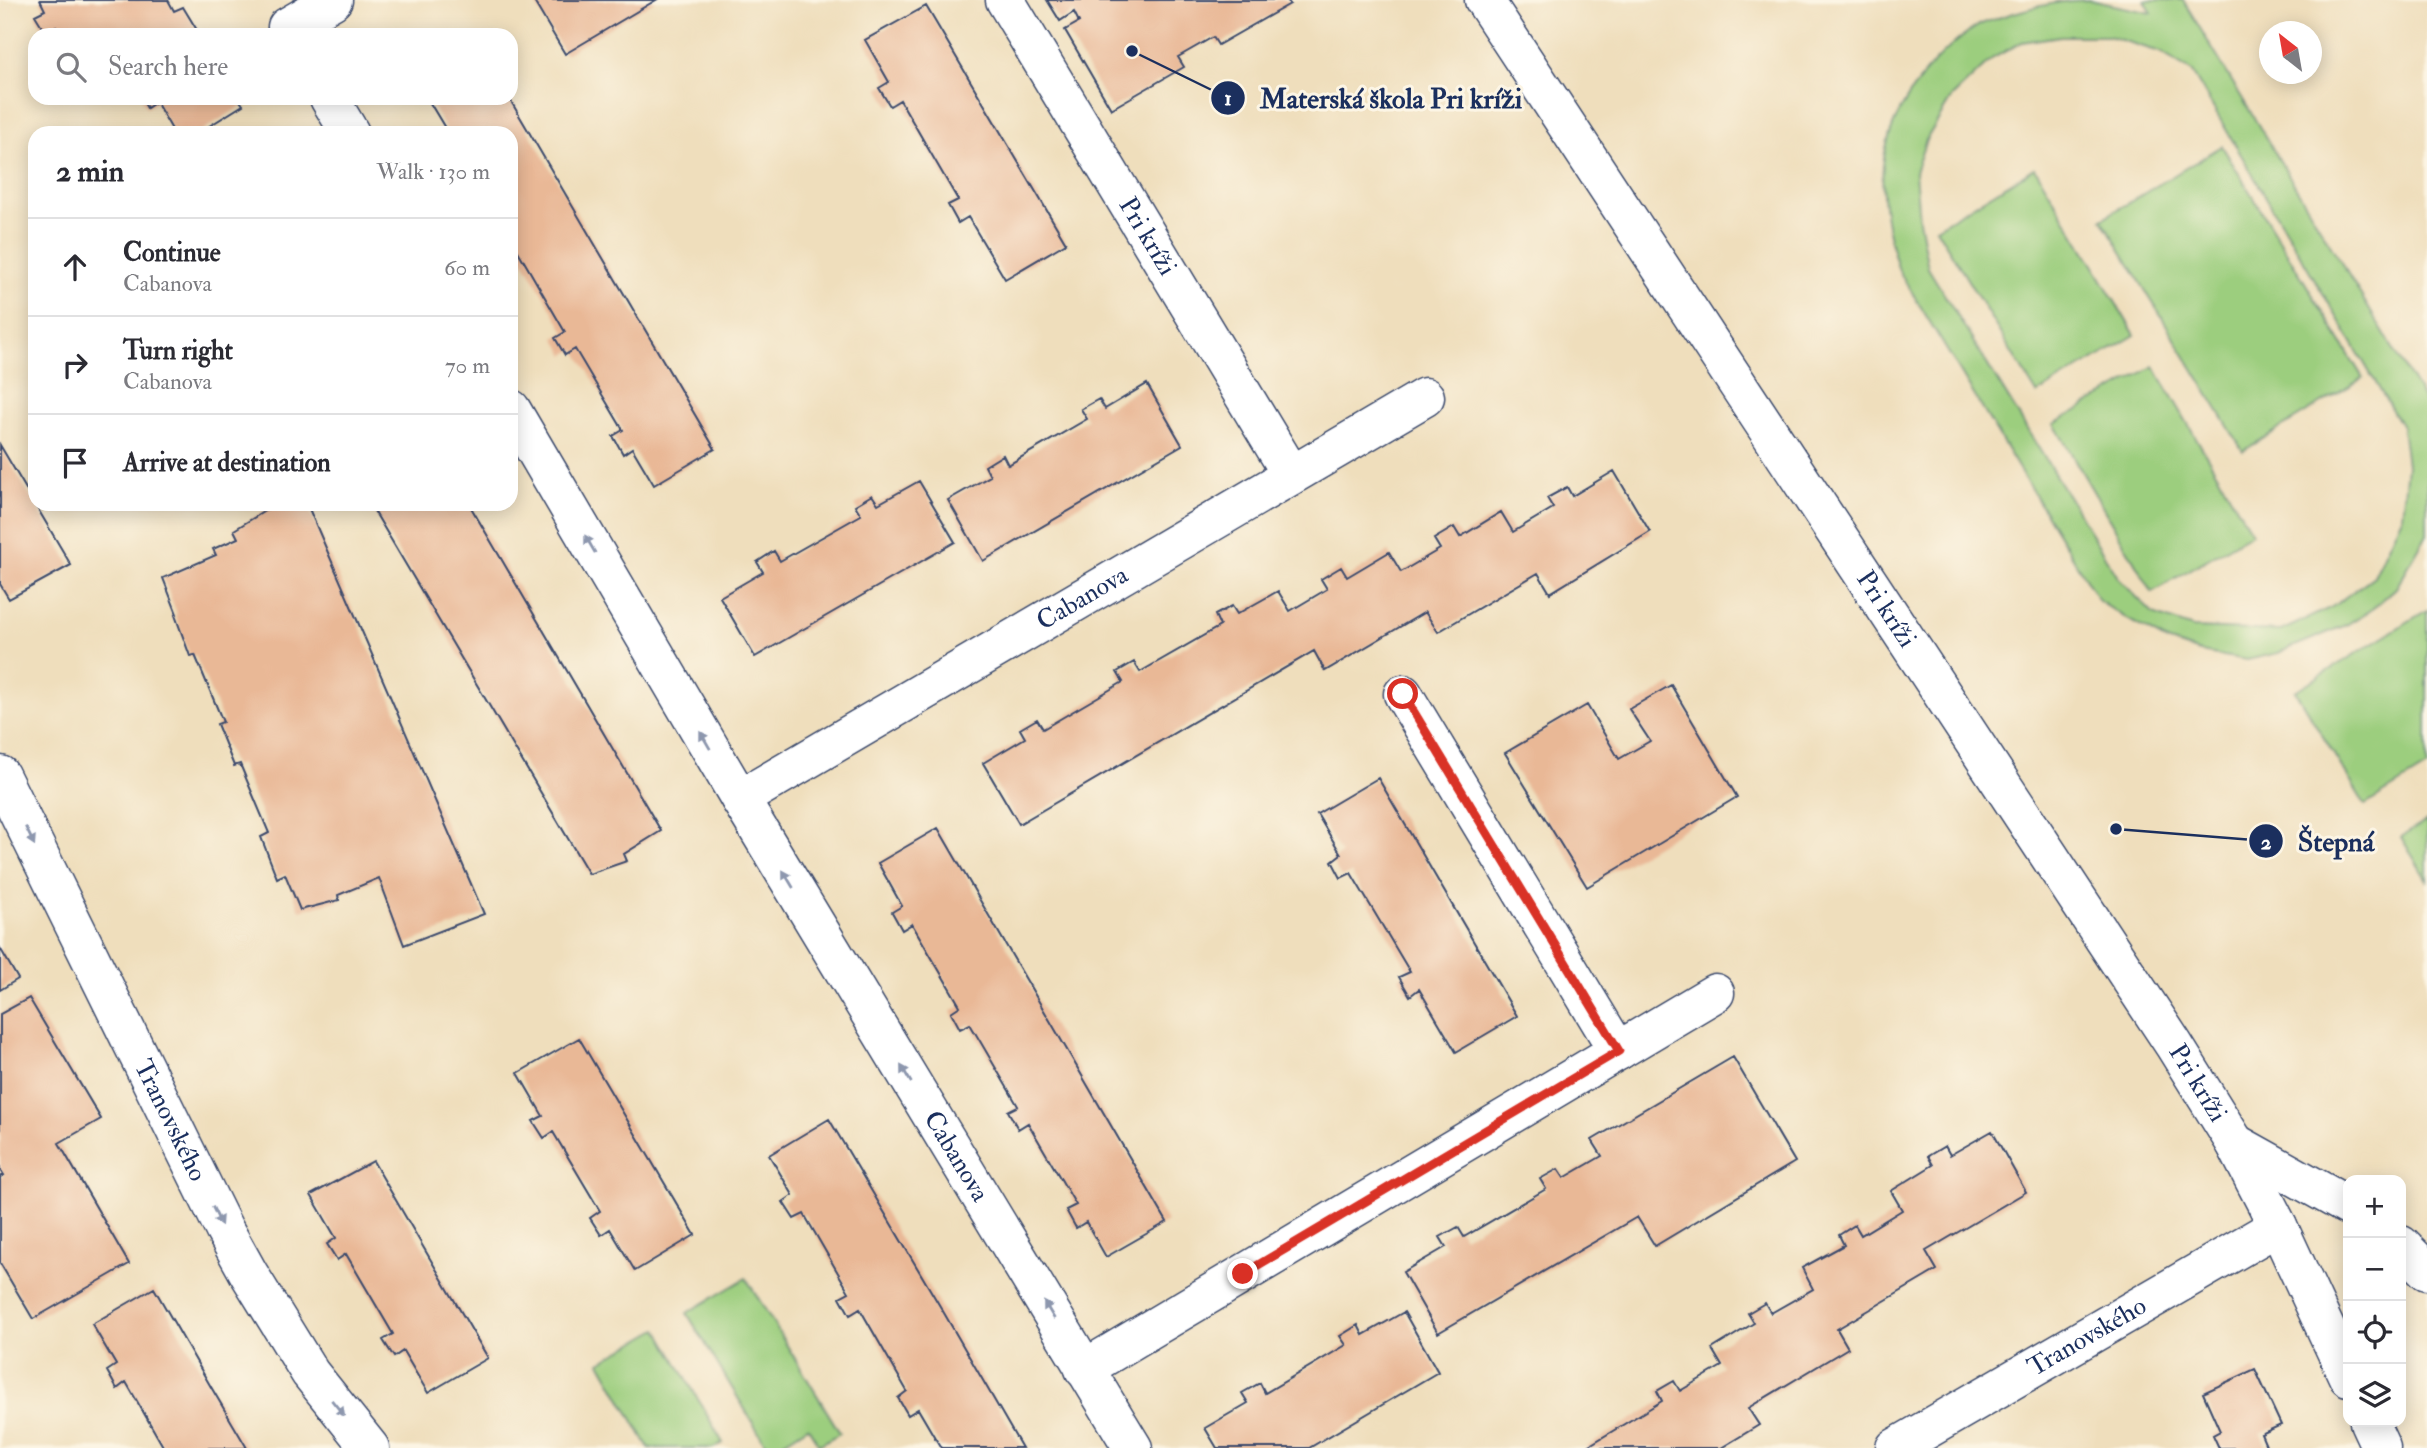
<!DOCTYPE html>
<html lang="en">
<head>
<meta charset="utf-8">
<style>
  body { margin:0; font-family:"IM FELL Double Pica",serif; background:#f7f7f7; color:#2b2b33 }
  .controls { position:absolute; right:21px; bottom:21px; display:grid; overflow:hidden; border-radius:14px; box-shadow:0 4px 18px #0003 }
  .controls button { width:63px; height:63px; display:grid; place-items:center; padding:0; border:0; border-bottom:2px solid #e1e1e2; background:#fff; color:#2b2b33; font:35px sans-serif }
  .compass { position:absolute; left:2259px; top:21px; width:63px; height:63px; border-radius:50%; background:#fff; box-shadow:0 4px 18px #0003; rotate:329deg }
  .stop { position:absolute; width:21px; height:21px; margin:-16px; border:5px solid #d93025; border-radius:50%; background:#fff }
  .stop.end { background:#d93025; border-color:#fff; box-shadow:0 2px 7px #0008 }
  .list { margin:0; padding:0; list-style:none }
  h2 { display:flex; justify-content:space-between; align-items:center; height:91px; margin:0; padding:0 28px; font-size:30px }
  h2 small { font-size:23px; font-weight:400; color:#7c7c81 }
  .list li { display:grid; grid-template-columns:46px 1fr auto; gap:21px; align-items:center; box-sizing:border-box; height:98px; padding:0 28px; border-top:2px solid #e1e1e2 }
  .list b { display:block; font-size:26px; white-space:nowrap }
  .list p { margin:0; font-size:23px; white-space:nowrap; color:#7c7c81 }
  .list em { font-size:23px; font-style:normal; color:#7c7c81 }
  .icon { flex:none; width:38px; height:38px; fill:none; stroke:currentColor; stroke-width:2; stroke-linecap:round; stroke-linejoin:round }
  .map { position:relative; flex:none; width:2427px; height:1448px; overflow:hidden }
  .search { position:absolute; background:#fff; box-shadow:0 4px 18px #0003; left:28px; top:28px; width:490px; height:77px; display:flex; align-items:center; gap:18px; box-sizing:border-box; padding:0 24px; border-radius:21px; color:#7c7c81; font-size:26px }
  .panel { position:absolute; background:#fff; box-shadow:0 4px 18px #0003; left:28px; top:126px; width:490px; height:385px; border-radius:21px }
  .map>svg:first-child { display:block }
  .green { fill:#9cce7e; stroke:#5c7e6e; stroke-width:2; fill-rule:evenodd }
  .building { fill:#e9b896 }
  .lines { fill:none; stroke-linecap:round; stroke-linejoin:round }
  .minor-casing { stroke:#3b496c; stroke-width:41 }
  .minor { stroke:#fff; stroke-width:38 }
  .oneway { fill:#8d97ae }
  .route { stroke:#d93025; stroke-width:9 }
  .labels { text-anchor:middle; dominant-baseline:central; stroke-width:6; stroke-linejoin:round; paint-order:stroke }
  .street-label { font-size:26px; fill:#1b2f5e; stroke:#fcf5e5 }
  .leader { fill:none; stroke:#1b2f5e; stroke-width:2.5 }
  .callout-dot { fill:#1b2f5e; stroke:#fcf5e5; stroke-width:2.5 }
  .mark-label { font-size:21px; text-anchor:middle; font-weight:bold; fill:#fff }
  .callout-label { font-size:28px; text-anchor:middle; font-weight:bold; fill:#1b2f5e; stroke:#fcf5e5; stroke-width:6; stroke-linejoin:round; paint-order:stroke }
</style>
</head>
<body>
<div class="map">
<svg width="2427" height="1448" viewBox="0 0 2427 1448">
  <rect width="100%" height="100%" fill="#fcf5e5"/>
  <filter id="ink" filterUnits="userSpaceOnUse"><feTurbulence type="fractalNoise" baseFrequency=".0143" numOctaves="2"/><feDisplacementMap in="SourceGraphic" scale="14" xChannelSelector="R" yChannelSelector="G"/><feConvolveMatrix kernelMatrix="1 2 1 2 8 2 1 2 1" color-interpolation-filters="sRGB"/></filter>
  <filter id="wash" filterUnits="userSpaceOnUse"><feTurbulence type="fractalNoise" baseFrequency=".00686" numOctaves="4" result="noise"/><feDisplacementMap in="SourceGraphic" scale="28" xChannelSelector="R" yChannelSelector="G"/><feGaussianBlur stdDeviation="1.57" result="paint"/><feColorMatrix in="noise" values="0 0 0 0 0 0 0 0 0 0 0 0 0 0 0 0 0 1.4 0 .05"/><feComposite in="paint" operator="in"/></filter>
  <g filter="url(#wash)">
    <rect width="100%" height="100%" fill="#efdebc"/>
    <path class="green" d="M2090,0L2152,13L2145,0H2183L2427,405V534L2396,588L2372,609L2346,625L2278,653L2247,660L2200,652L2167,641L2127,619L2099,601L1899,271C1888,237 1880,201 1883,165C1889,110 1931,57 1976,27C1983,22 1993,20 2001,17C2031,7 2059,0 2090,0ZM2060,36H2108L2160,52L2192,72L2402,427L2407,465L2402,517L2374,576L2332,607L2281,631L2193,628L2153,614L2119,579L1928,268L1919,220L1915,172L1926,140L1952,97L1993,58L2022,42Z
      M2222,146L2363,378L2243,451L2102,219Z
      M2035,168L2135,335L2037,394L1936,228Z
      M2154,366L2252,533L2152,592L2054,424Z
      M2427,610V767L2365,805L2295,691Z
      M2427,821V880L2401,837Z
      M746,1278L840,1433L819,1445L808,1427L775,1448H768L687,1313Z
      M658,1329L723,1443L713,1448H649L600,1362Z"/>
    <g id="blocks">
      <path class="building" d="M40,0H168L174,11L183,7L200,35H61L56,27L46,33L35,15L45,10Z
        M533,0H656L565,54Z
        M1047,0H1287L1290,4L1218,45L1213,37L1178,57L1184,67L1111,109L1065,30L1079,22L1074,12L1060,21Z
        M926,6L1066,243L1005,279L968,217L958,223L948,205L958,200L900,100L890,106L879,88L889,82L865,40Z
        M141,98H238L243,105L198,133H174L156,102L147,108Z
        M427,98H509L715,449L654,485L632,448L623,454L613,436L623,430L575,349L565,355L555,338L565,332L518,251L511,254V133H448Z
        M1147,384L1182,445L983,561L948,500L990,476L985,466L1003,455L1008,465L1087,419L1081,409L1099,399L1105,409Z
        M0,445L71,565L9,599L0,584Z
        M1614,471L1650,532L1550,593L1538,573L1438,632L1425,612L1325,671L1314,651L1019,824L983,763L1025,738L1020,729L1037,719L1043,729L1123,682L1117,672L1134,662L1140,672L1220,626L1215,615L1232,606L1237,614L1278,591L1290,611L1327,589L1321,579L1341,567L1347,577L1389,552L1401,572L1440,549L1434,539L1454,527L1460,537L1501,512L1513,532L1553,508L1547,498L1567,487L1572,496Z
        M919,481L955,542L755,657L720,597L763,572L757,562L774,551L780,561L861,515L855,505L872,495L878,504Z
        M276,504H307L484,914L404,945L379,878L338,895L339,900L300,910L285,874L277,878L261,837L269,833L240,764L234,766L217,724L223,722L195,655L190,656L175,615L177,614L163,578L216,555L213,549L238,538L234,530Z
        M370,504H469L661,831L624,854L627,861L589,874Z
        M1671,685L1737,797L1587,887L1505,753L1587,705L1619,759L1650,741L1629,709Z
        M1378,778L1517,1016L1456,1052L1419,989L1410,996L1399,977L1410,972L1351,873L1341,878L1332,861L1341,854L1317,814Z
        M938,828L1167,1222L1106,1257L1086,1222L1076,1228L1066,1210L1076,1205L1028,1123L1018,1129L1008,1111L1018,1106L970,1024L960,1029L951,1012L960,1006L912,924L902,930L892,912L902,906L878,863Z
        M0,948L18,979L0,990Z
        M29,998L101,1119L59,1143L129,1264L33,1319L0,1263V1177L4,1175L0,1169V1014Z
        M579,1038L695,1235L635,1271L610,1229L601,1235L590,1218L600,1211L553,1132L544,1138L533,1121L543,1116L518,1073Z
        M1733,1057L1795,1162L1655,1246L1637,1217L1438,1333L1403,1272L1446,1247L1440,1237L1458,1227L1464,1237L1546,1189L1540,1179L1558,1169L1564,1178L1602,1156L1592,1140Z
        M829,1119L944,1313L1022,1448H941L918,1409L908,1415L898,1398L907,1391L860,1309L850,1315L840,1297L849,1292L804,1214L794,1219L783,1202L793,1195L769,1155Z
        M1992,1131L2026,1192L1926,1251L1937,1270L1837,1329L1848,1348L1748,1408L1759,1425L1721,1448H1585L1662,1401L1657,1391L1674,1381L1680,1391L1722,1366L1712,1349L1754,1323L1748,1313L1765,1303L1771,1313L1813,1289L1802,1268L1844,1245L1839,1235L1855,1225L1861,1235L1902,1210L1891,1191L1933,1165L1928,1156L1945,1146L1950,1155Z
        M373,1161L488,1358L428,1393L403,1351L394,1357L383,1340L393,1334L346,1254L337,1260L327,1244L336,1238L311,1195Z
        M154,1288L211,1387L247,1448H164L126,1382L117,1389L107,1371L116,1365L92,1324Z
        M1404,1312L1438,1372L1309,1448H1217L1205,1428L1248,1403L1242,1393L1260,1383L1265,1393L1346,1345L1340,1336L1358,1325L1363,1335Z
        M2255,1369L2281,1425L2261,1434L2267,1448H2219L2213,1435L2220,1431L2203,1393Z"/>
    </g>
  </g>
  <g filter="url(#ink)">
    <use href="#blocks" fill-opacity="0" stroke="#3b496c" stroke-width="2"/>
    <g class="lines">
      <defs>
        <g id="minor">
          <path id="s1" d="M1005,0L1291,474"/>
          <path id="s2" d="M1484,0L2174,1045L2235,1143L2278,1226L2348,1377"/>
          <path d="M287,27L333,0"/>
          <path d="M329,98L350,133"/>
          <path id="s3" d="M511,409L740,799L1133,1448"/>
          <path d="M1403,694L1618,1051"/>
          <path id="s4" d="M0,775L224,1229L249,1274L310,1373L370,1448"/>
          <path id="s5" d="M740,799L1425,397"/>
          <path d="M2235,1143L2348,1206"/>
          <path d="M2401,1245L2427,1271"/>
          <path d="M1084,1369L1715,993"/>
          <path d="M2369,1422L2381,1448"/>
          <path id="s6" d="M1895,1448L2278,1226"/>
        </g>
      </defs>
      <use href="#minor" class="minor-casing"/>
      <use href="#minor" class="minor"/>
    </g>
    <defs><path id="oneway-solid" d="M-6-.8H1V-3.2L6.5 0L1 3.2V.8H-6Z" transform="scale(1.75)"/></defs>
    <g class="oneway">
      <use href="#oneway-solid" transform="translate(590 544) rotate(-120)"/>
      <use href="#oneway-solid" transform="translate(705 740) rotate(-120)"/>
      <use href="#oneway-solid" transform="translate(30 836) rotate(64)"/>
      <use href="#oneway-solid" transform="translate(788 879) rotate(-121)"/>
      <use href="#oneway-solid" transform="translate(906 1074) rotate(-121)"/>
      <use href="#oneway-solid" transform="translate(217 1216) rotate(64)"/>
      <use href="#oneway-solid" transform="translate(1049 1310) rotate(-121)"/>
      <use href="#oneway-solid" transform="translate(338 1408) rotate(51)"/>
    </g>
  </g>
  <g class="lines" filter="url(#ink)">
    <path class="route" d="M1243,1274L1619,1051L1403,694"/>
  </g>
  <g class="labels">
    <g class="street-label">
      <text stroke="none"><textPath href="#s1" startOffset="276">Pri kríži</textPath></text>
      <text stroke="none"><textPath href="#s5" startOffset="397">Cabanova</textPath></text>
      <text stroke="none"><textPath href="#s2" startOffset="730">Pri kríži</textPath></text>
      <text stroke="none"><textPath href="#s2" startOffset="1297">Pri kríži</textPath></text>
      <text stroke="none"><textPath href="#s4" startOffset="385">Tranovského</textPath></text>
      <text stroke="none"><textPath href="#s3" startOffset="870">Cabanova</textPath></text>
      <text stroke="none"><textPath href="#s6" startOffset="222">Tranovského</textPath></text>
    </g>
  </g>
  <path class="leader" d="M1132 51L1228 98M2116 829L2266 841"/>
  <g class="callout-dot">
    <circle cx="1132" cy="51" r="7"/>
    <circle cx="2116" cy="829" r="7"/>
    <circle cx="1228" cy="98" r="18"/>
    <circle cx="2266" cy="841" r="18"/>
  </g>
  <g class="mark-label">
    <text x="1228" y="105">1</text>
    <text x="2266" y="849">2</text>
  </g>
  <g class="callout-label">
    <text x="1391" y="108">Materská škola Pri kríži</text>
    <text x="2336" y="851">Štepná</text>
  </g>
</svg>
<div class="controls">
<button>+</button>
<button>−</button>
<button><svg class="icon" aria-label="locate" viewBox="0 0 24 24"><circle cx="12" cy="12" r="6"/><path d="M12 2v4M12 18v4M2 12h4M18 12h4"/></svg></button>
<button><svg class="icon" aria-label="layers" viewBox="0 0 24 24"><path d="M12 4l9 5-9 5-9-5zM3 14l9 5 9-5"/></svg></button>
</div>
<svg class="compass" viewBox="-18 -18 36 36"><path d="M0-13l5 13h-10z" fill="#e53935"/><path d="M0 13l5-13h-10z" fill="#7c7c81"/></svg>
<div class="stop" style="left:1403px;top:694px"></div>
<div class="stop end" style="left:1243px;top:1274px"></div>
<div class="search"><svg class="icon" aria-label="search" viewBox="0 0 24 24"><circle cx="10" cy="10" r="6"/><path d="M15 15l6 6"/></svg>Search here</div>
<section class="panel">
<h2>2 min<small>Walk · 130 m</small></h2>
<ul class="list">
<li><svg class="icon" aria-label="ahead" viewBox="0 0 24 24"><path d="M12 20V5M6 11l6-6 6 6"/></svg><div><b>Continue</b><p>Cabanova</p></div><em>60 m</em></li>
<li><svg class="icon" aria-label="right" viewBox="0 0 24 24"><path d="M7 20v-9h11M14 6l5 5-5 5"/></svg><div><b>Turn right</b><p>Cabanova</p></div><em>70 m</em></li>
<li><svg class="icon" aria-label="arrive" viewBox="0 0 24 24"><path d="M6 21V4h12l-3 4 3 4H6"/></svg><div><b>Arrive at destination</b></div></li>
</ul>
</section>
</div>
</body>
</html>
